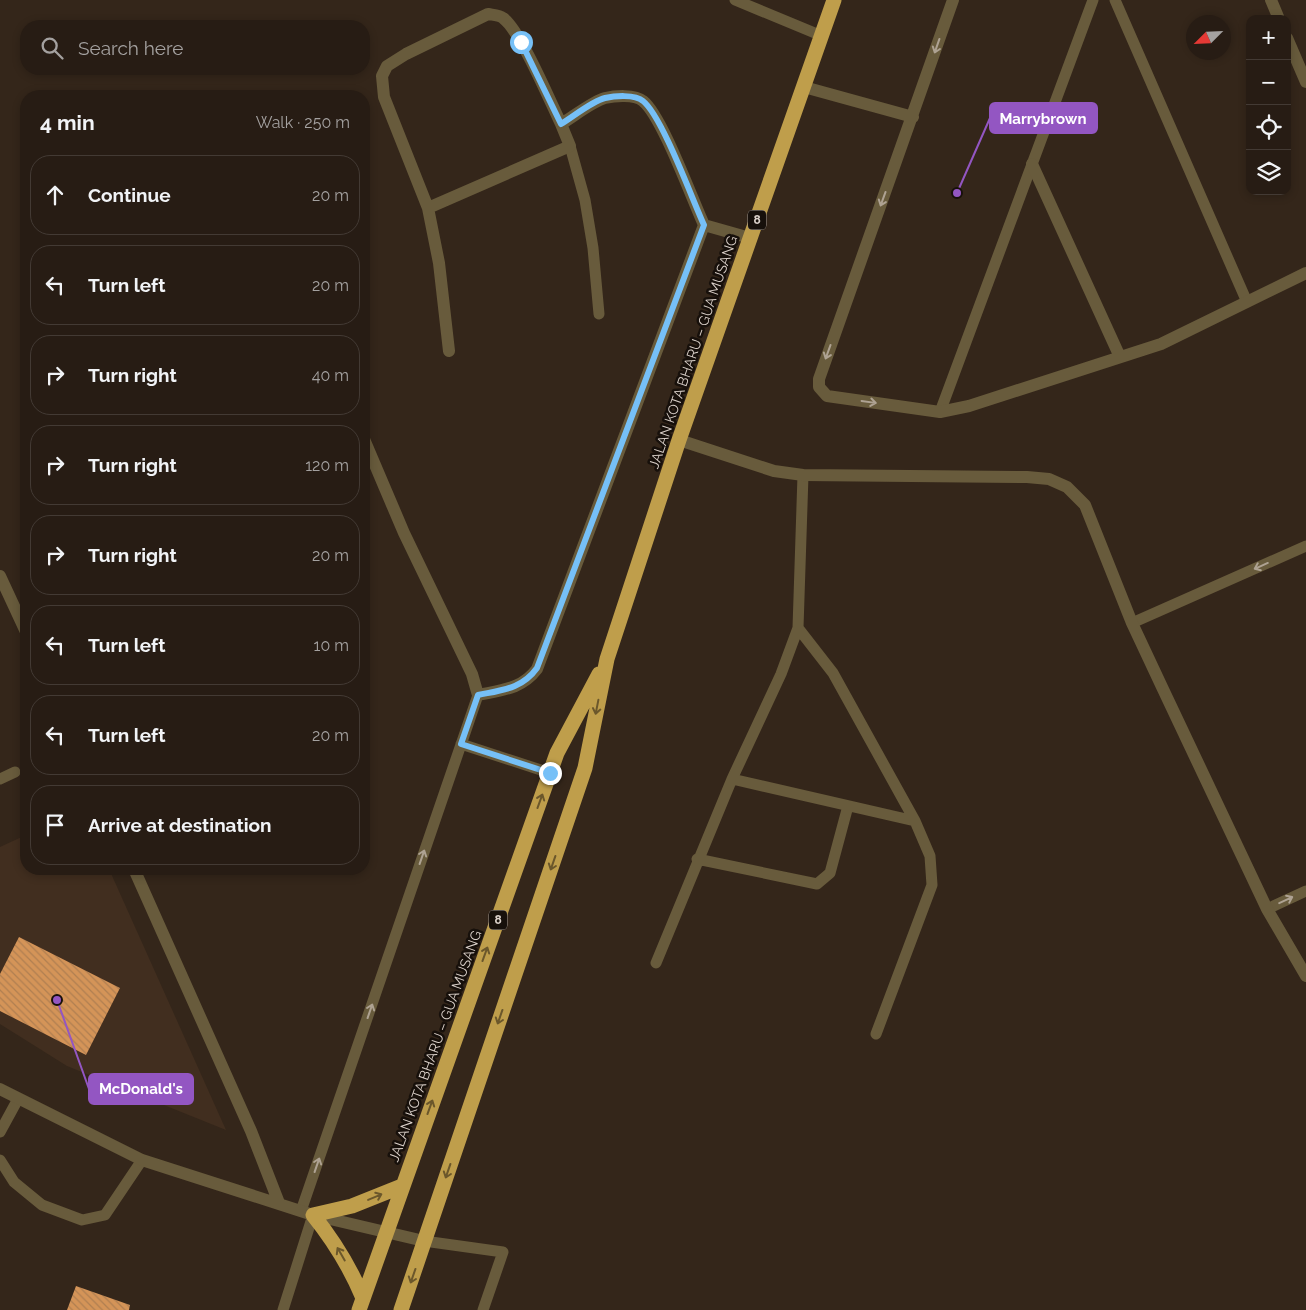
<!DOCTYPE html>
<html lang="en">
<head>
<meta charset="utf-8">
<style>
  body { margin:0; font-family:Raleway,sans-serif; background:#332922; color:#f1f3f6 }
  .controls { position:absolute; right:15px; top:15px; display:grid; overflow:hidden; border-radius:10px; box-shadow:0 2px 8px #0003 }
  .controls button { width:45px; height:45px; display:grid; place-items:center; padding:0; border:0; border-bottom:1px solid #433a34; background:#271c14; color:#f1f3f6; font:25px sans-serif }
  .compass { position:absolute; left:1186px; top:15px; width:45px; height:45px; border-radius:50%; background:#271c14; box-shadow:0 2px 8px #0003; rotate:246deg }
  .stop { position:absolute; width:15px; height:15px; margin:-11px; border:4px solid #76c0f7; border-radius:50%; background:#fff }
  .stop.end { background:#76c0f7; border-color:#fff; box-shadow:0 1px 5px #0008 }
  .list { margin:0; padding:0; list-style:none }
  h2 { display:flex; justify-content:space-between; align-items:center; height:65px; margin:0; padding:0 20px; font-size:21px }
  h2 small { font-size:16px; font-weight:400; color:#a4a1a0 }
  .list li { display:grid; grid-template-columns:32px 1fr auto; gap:15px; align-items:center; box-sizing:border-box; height:80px; margin:0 10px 10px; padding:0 10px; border:1px solid #433a34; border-radius:20px }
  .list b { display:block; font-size:19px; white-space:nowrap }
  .list em { font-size:16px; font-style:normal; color:#a4a1a0 }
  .icon { flex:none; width:28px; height:28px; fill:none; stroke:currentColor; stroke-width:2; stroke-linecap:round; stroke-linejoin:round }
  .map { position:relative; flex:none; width:1306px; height:1310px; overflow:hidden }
  .search { position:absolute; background:#271c14; box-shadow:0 2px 8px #0003; left:20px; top:20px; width:350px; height:55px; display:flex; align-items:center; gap:12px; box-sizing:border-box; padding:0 18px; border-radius:20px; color:#a4a1a0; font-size:19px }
  .panel { position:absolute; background:#271c14; box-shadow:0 2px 8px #0003; left:20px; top:90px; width:350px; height:785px; border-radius:20px }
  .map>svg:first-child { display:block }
  .built { fill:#412e1f }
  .building { fill:url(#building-back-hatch) }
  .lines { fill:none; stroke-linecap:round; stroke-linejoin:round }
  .lane { stroke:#685b3c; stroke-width:11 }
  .street { stroke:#685b3c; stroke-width:12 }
  .highway { stroke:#bf9e4b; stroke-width:15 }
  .oneway { stroke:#aea292 }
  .oneway2 { stroke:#6b572b }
  .route { stroke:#76c0f7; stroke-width:6 }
  .labels { text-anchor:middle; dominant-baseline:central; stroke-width:5; stroke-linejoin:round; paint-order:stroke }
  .shield { fill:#17100b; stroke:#a19891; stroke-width:1 }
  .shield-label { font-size:12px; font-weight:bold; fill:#dcd2cb }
  .street-label { font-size:14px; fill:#dcd2cb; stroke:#17100b }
  .leader { fill:none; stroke:#9356c2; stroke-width:2 }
  .callout-dot { fill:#9356c2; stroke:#17100b; stroke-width:2 }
  .callout { fill:#9356c2; stroke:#9356c2; stroke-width:2 }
  .callout-label { font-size:15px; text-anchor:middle; font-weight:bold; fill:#fff }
</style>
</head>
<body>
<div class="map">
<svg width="1306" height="1310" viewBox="0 0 1306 1310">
  <defs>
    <pattern id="building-back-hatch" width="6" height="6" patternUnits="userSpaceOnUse" patternTransform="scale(1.25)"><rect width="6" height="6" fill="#d49458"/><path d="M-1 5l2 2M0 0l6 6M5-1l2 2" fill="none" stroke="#b07f51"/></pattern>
  </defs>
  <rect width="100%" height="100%" fill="#34261a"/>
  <path class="built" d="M26,835V869H109L226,1130L67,1066L0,1024V847Z"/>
  <path class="building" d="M19,937L120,988L86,1055L0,1011V974Z
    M76,1286L130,1305L129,1310H67Z"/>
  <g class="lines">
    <path class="lane" d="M735,0L822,36
      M1115,0L1247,302
      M570,146L585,200L593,248L599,314
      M940,412L1093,0
      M1132,623L1306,546
      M798,628L833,673L915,821L930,856L932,885L876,1034
      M461,744L550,773
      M0,779L15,772
      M732,779L915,821
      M697,859L817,884L830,873L848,806
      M1267,909L1306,891
      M656,963L732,779L781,674L798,628L803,475
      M0,1132L18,1099
      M0,1160L14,1182L42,1205L82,1220L105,1215L142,1160
      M301,1211L478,695
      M424,1241L503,1252L483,1310
      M283,1310L313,1215"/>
    <path class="street" d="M953,0L819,379V387L827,396L940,412L969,406L1161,344L1306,273
      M1271,0L1279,19
      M1287,38L1306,82
      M804,87L913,117
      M1032,164L1120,357
      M428,208L570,146L561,124
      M704,225L750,238
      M364,439L404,533L472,674L478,695C502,690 522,689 537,669L704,225C692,199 662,116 643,101C635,94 614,96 605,98C593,101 573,117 561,124C550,101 520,30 503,18C499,15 493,15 488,14L406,54L387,66L382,76L384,97L428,208L439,263L449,351
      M679,440L774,471L803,475L1027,477L1049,479L1067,487L1085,505L1132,623L1162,687L1267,909L1306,976
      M0,576L26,632
      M134,869L251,1131L279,1203
      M0,1089L142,1160L313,1215L424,1241"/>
    <path class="highway" d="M363,1298C350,1267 334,1241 313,1215L352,1206L402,1186
      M359,1310L557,753L599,674
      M401,1310L585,768L607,659L679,440L834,0"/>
  </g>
  <defs><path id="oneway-shaft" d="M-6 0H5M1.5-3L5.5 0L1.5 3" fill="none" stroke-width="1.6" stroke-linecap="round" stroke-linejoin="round" transform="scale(1.25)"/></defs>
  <g class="oneway">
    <use href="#oneway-shaft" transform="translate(937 46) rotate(109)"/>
    <use href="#oneway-shaft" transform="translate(883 199) rotate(110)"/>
    <use href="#oneway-shaft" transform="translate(828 352) rotate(110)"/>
    <use href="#oneway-shaft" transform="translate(869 402) rotate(8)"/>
    <use href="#oneway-shaft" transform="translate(1261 566) rotate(156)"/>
    <use href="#oneway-shaft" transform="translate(422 857) rotate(-71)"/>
    <use href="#oneway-shaft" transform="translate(1286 900) rotate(-25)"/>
    <use href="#oneway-shaft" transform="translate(370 1011) rotate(-71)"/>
    <use href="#oneway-shaft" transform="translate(317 1165) rotate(-71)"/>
  </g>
  <g class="oneway2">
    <use href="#oneway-shaft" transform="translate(597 707) rotate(101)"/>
    <use href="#oneway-shaft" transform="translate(540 801) rotate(-70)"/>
    <use href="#oneway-shaft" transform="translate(553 863) rotate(109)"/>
    <use href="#oneway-shaft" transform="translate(485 954) rotate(-70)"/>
    <use href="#oneway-shaft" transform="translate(500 1017) rotate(109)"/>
    <use href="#oneway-shaft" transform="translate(430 1107) rotate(-70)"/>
    <use href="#oneway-shaft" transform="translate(448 1171) rotate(109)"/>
    <use href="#oneway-shaft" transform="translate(375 1197) rotate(-23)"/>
    <use href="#oneway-shaft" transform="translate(341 1254) rotate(-120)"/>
    <use href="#oneway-shaft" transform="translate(413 1276) rotate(109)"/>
  </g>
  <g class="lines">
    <path class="route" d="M521,42L561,124C573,117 592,101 605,98C614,96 635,94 643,101C662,116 692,199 704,225L537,668C522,689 502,690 478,695L461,744L550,773"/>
  </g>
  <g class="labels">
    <g class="shield">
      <rect x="748" y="210.5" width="18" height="19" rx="4"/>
      <rect x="489" y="910.5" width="18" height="19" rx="4"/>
    </g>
    <g class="shield-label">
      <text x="757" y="220">8</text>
      <text x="498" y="920">8</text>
    </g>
    <g class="street-label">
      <text transform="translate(693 352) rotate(-71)">JALAN KOTA BHARU – GUA MUSANG</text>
      <text transform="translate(435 1046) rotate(-70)">JALAN KOTA BHARU – GUA MUSANG</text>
    </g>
  </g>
  <path class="leader" d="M957 193L990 118M57 1000L89 1089"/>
  <g class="callout-dot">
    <circle cx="957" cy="193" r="5"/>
    <circle cx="57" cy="1000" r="5"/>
  </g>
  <g class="callout">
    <rect x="990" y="103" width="107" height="30" rx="5"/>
    <rect x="89" y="1074" width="104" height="30" rx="5"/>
  </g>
  <g class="callout-label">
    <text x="1043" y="124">Marrybrown</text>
    <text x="141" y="1094">McDonald's</text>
  </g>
</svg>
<div class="controls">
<button>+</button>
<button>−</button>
<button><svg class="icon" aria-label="locate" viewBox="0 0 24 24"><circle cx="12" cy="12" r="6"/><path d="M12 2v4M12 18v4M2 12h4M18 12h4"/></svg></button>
<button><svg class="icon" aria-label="layers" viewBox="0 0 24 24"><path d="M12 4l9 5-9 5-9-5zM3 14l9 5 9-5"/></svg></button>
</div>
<svg class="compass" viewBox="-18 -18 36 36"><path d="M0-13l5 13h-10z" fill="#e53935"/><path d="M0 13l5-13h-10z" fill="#a4a1a0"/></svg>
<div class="stop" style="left:521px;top:42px"></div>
<div class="stop end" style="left:550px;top:773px"></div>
<div class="search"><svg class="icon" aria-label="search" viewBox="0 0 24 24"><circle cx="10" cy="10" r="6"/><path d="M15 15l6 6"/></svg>Search here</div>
<section class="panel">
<h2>4 min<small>Walk · 250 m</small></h2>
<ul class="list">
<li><svg class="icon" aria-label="ahead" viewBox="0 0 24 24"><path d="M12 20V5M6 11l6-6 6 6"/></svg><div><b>Continue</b></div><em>20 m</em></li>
<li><svg class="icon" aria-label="left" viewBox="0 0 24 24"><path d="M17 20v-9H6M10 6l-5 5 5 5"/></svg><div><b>Turn left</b></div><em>20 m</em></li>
<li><svg class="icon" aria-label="right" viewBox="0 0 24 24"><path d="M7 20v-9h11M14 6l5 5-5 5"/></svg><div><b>Turn right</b></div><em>40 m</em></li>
<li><svg class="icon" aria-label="right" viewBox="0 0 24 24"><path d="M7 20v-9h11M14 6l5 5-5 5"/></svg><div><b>Turn right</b></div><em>120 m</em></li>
<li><svg class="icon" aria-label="right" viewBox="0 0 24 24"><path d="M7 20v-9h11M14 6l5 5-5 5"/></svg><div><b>Turn right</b></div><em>20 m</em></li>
<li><svg class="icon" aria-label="left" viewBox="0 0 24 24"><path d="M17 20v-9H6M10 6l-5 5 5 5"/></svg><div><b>Turn left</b></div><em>10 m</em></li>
<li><svg class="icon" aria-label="left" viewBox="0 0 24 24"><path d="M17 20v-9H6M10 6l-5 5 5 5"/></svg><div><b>Turn left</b></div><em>20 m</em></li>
<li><svg class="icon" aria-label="arrive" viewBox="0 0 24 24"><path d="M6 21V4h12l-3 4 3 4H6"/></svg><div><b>Arrive at destination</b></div></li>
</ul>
</section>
</div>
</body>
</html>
